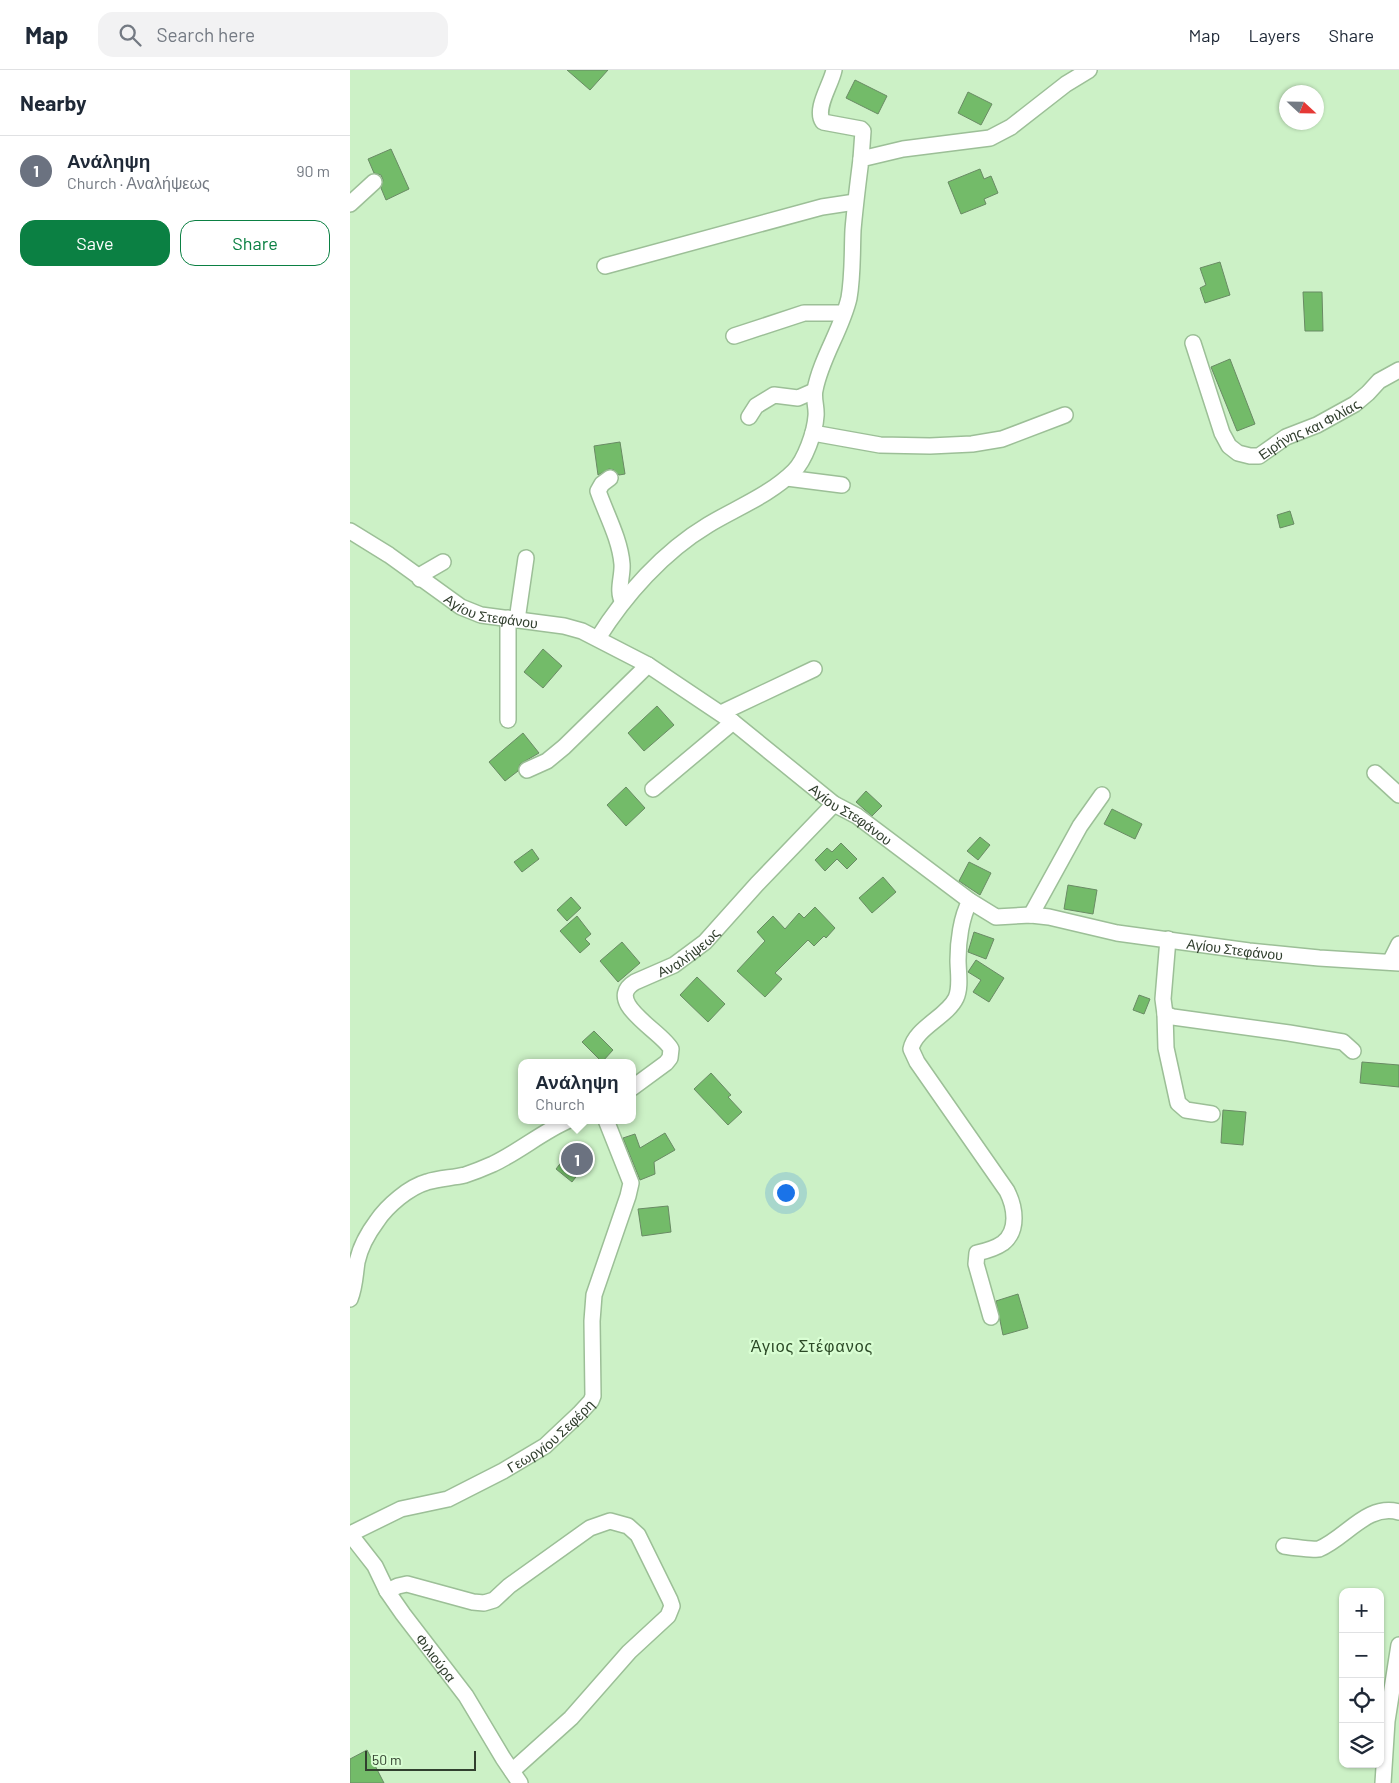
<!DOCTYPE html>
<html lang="en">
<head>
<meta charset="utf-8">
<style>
  body { margin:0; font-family:Barlow,sans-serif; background:#f2f2f3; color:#1f2937 }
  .controls { position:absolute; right:15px; bottom:15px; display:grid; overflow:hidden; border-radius:10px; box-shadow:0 1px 4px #0004 }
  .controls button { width:45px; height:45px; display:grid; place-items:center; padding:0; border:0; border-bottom:1px solid #e0e1e3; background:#fff; color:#1f2937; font:25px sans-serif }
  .compass { position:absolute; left:929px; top:15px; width:45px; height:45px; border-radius:50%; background:#fff; box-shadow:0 1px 4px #0004; rotate:112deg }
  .scale { position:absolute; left:15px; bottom:12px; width:111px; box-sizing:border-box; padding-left:5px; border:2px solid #313f2e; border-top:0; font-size:14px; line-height:18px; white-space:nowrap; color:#313f2e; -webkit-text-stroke:4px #d9fed3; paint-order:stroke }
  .you { position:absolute; left:435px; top:1122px; width:18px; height:18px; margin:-12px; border:4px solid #fff; border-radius:50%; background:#1a73e8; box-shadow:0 0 0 8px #1a73e833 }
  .badge { display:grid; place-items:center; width:32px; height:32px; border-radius:50%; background:#0b8043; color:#fff; font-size:16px; font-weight:700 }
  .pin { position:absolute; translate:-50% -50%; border:2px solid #fff; box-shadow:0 1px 5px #0006 }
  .popup { position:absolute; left:168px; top:989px; width:118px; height:65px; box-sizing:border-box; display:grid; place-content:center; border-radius:10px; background:#fff; filter:drop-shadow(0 1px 4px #0005); font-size:16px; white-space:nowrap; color:#747a83 }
  .popup b { font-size:19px; color:#1f2937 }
  .popup::after { content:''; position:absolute; left:50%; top:100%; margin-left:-10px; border:10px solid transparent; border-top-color:#fff }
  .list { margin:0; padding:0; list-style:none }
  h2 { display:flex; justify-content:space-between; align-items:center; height:65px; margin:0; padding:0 20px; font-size:21px }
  h2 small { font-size:16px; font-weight:400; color:#747a83 }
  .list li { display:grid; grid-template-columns:32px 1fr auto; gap:15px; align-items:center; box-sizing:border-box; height:70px; padding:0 20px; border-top:1px solid #e0e1e3 }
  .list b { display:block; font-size:19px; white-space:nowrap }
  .list p { margin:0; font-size:16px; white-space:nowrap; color:#747a83 }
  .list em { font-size:16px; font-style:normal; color:#747a83 }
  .actions { display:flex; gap:10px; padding:15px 20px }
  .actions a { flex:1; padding:11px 0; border:1px solid #0b8043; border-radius:15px; text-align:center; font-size:18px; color:#0b8043 }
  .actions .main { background:#0b8043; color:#fff }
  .icon { flex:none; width:28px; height:28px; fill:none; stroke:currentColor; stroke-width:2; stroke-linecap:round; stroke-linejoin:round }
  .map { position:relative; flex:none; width:1049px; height:1713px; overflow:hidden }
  header { display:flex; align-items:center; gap:30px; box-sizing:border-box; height:70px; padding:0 25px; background:#fff; border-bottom:1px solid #e0e1e3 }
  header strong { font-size:24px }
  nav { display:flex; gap:28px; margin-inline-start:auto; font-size:18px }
  .search { width:350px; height:45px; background:#f2f2f3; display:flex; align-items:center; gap:12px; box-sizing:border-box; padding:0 18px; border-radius:15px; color:#747a83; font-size:19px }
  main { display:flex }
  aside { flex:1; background:#fff }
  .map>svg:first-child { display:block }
  .building { fill:#73bb69; stroke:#698b64 }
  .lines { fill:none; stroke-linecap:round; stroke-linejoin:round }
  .street-casing { stroke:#9cbf97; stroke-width:18 }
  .street { stroke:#fff; stroke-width:15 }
  .labels { text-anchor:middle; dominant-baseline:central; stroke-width:4.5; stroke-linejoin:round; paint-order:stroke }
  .street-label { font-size:14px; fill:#313f2e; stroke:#d9fed3 }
  .quarter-label { font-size:16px; letter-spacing:1px; fill:#2b4926; stroke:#d9fed3 }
</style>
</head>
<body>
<header>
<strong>Map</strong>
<div class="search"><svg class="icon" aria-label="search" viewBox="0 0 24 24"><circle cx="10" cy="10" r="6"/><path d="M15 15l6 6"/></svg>Search here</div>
<nav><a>Map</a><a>Layers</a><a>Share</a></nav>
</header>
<main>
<aside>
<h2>Nearby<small></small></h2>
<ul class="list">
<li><span class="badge" style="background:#6b7280">1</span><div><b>Ανάληψη</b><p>Church · Αναλήψεως</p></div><em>90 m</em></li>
</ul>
<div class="actions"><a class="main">Save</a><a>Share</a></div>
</aside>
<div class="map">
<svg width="1049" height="1713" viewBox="0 0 1049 1713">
  <rect width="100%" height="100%" fill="#ccf1c6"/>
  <path class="building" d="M217,0H258L240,20Z
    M505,10L537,26L528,44L496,28Z
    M618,22L642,34L631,55L608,43Z
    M41,79L59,119L36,130L31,118L33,110L31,105L24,103L18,89Z
    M630,99L634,109L641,106L648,123L634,129L636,134L611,144L598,112Z
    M870,192L880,225L855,233L850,218L856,215L850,198Z
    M953,222H972L973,261H955Z
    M880,289L905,354L887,361L861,297Z
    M270,372L275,404L269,405L264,400L259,399L248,405L244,376Z
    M940,441L944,454L930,458L927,445Z
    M193,579L212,596L193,618L174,602Z
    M307,636L324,655L294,681L278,663Z
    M173,663L189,683L170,694L168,701L155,711L139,692Z
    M276,717L295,738L276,756L257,735Z
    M516,721L532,736L522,746L506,732Z
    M762,739L792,754L785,769L754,754Z
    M630,767L640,775L628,790L617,781Z
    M491,773L507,789L497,799L487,789L475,801L465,790L477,778L482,782Z
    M182,779L189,789L172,802L164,792Z
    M619,792L641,803L630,825L609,811Z
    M533,807L546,822L522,843L509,828Z
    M718,815L747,820L743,844L714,839Z
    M221,827L231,838L217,851L207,840Z
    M465,837L485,858L476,868L474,866L464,876L458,870L425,903L432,909L415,927L387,901L415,871L407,862L423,846L435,859L449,843L454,848Z
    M227,846L241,864L235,869L240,874L230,883L210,861Z
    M624,862L644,869L636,889L618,882Z
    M272,872L290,893L268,912L250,891Z
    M626,890L654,908L639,932L623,922L631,910L618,902Z
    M347,907L375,934L358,952L330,925Z
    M789,925L800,929L794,944L783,940Z
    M244,961L263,980L252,992L232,972Z
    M1012,992L1049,995V1017L1010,1013Z
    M361,1003L381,1025L378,1027L392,1042L378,1055L344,1019Z
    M873,1040L896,1042L893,1075L871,1073Z
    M315,1063L325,1080L304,1092L305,1104L290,1110L273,1068L285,1064L290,1078Z
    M227,1072L243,1085L222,1112L206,1099Z
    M318,1136L321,1162L292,1166L288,1139Z
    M668,1224L678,1258L653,1265L646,1231Z
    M17,1680L34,1713H0V1689Z"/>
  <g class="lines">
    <defs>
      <g id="street">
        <path d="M484,0C481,15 464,39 473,52L511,59L513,61L511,89"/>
        <path d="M0,134L24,112"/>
        <path d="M255,196L472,137L505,132"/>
        <path d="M384,266L454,243H493"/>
        <path id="s1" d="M843,273L872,363L879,376L888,383L900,386H909L936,367L967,355L1005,334L1018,323L1029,311L1049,300"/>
        <path d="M399,347L406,336L424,325L448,328L464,321"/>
        <path d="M463,363L530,375L580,376L622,374L652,369L715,345"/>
        <path d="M260,408L252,414L248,421C256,444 270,469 272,494C273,506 266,522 273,532"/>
        <path d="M437,408L492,415"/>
        <path id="s2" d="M0,461L39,485L111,537L131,545L214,556L232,561L298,595L383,652L484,734L507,746L620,831L646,847L681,845L699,847L767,863L899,881L969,888L1049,893"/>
        <path d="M70,509L74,503L93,492"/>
        <path d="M158,548V650"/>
        <path d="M167,550L176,488"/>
        <path d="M248,568C275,525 313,482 358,455C386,438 420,425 444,401C455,390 465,362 466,346C467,338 463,328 465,320C471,288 492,259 499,228C503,205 502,183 503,160C505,136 508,113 511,89L553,79L640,68L661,57L716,14L739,0"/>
        <path d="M371,643L464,599"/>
        <path d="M177,700L197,691L214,677L298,595"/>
        <path d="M1025,703L1049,725"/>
        <path d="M303,719L383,652"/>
        <path d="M620,831C611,847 608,872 608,890C608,902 611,917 606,928C597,947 565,958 561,979L567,992L657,1121C665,1137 669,1160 653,1173C646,1178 636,1181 627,1183L626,1194L641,1247"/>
        <path d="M681,845L730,756L752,725"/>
        <path d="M818,869L813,929L815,944L816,978L828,1033L836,1040L862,1044"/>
        <path d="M1040,892L1049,874"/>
        <path d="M815,944L823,947L939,963L993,972L1003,981"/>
        <path id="s3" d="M282,1018L316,993L320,988L321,979C313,962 252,932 285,912L324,895L355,872L407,814L484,734"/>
        <path d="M0,1229C5,1217 5,1205 7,1192C10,1178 18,1163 27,1151C37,1136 59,1117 77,1112C89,1108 102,1108 115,1105C124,1102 134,1098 143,1094C170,1081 192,1062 219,1050"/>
        <path id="s4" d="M0,1464L51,1439L98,1429L153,1401L195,1376L229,1344L241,1331L243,1326L242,1251L244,1225L278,1126L281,1113L256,1050"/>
        <path id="s5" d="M0,1464L25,1496L37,1521L53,1544L116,1626L153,1688L170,1713"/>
        <path d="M934,1476C940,1477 965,1480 969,1479C996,1468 1017,1433 1049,1442"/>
        <path d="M37,1521L48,1516L57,1514L123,1532L134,1533L144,1530L159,1516L240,1458L260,1451L278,1456L288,1465L320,1530L322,1536L318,1546L279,1582L221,1648L162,1701"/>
        <path d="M1033,1713L1037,1651L1049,1575"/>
      </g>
    </defs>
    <use href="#street" class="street-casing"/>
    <use href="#street" class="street"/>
  </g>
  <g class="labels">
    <g class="street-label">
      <text stroke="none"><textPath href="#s1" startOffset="199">Ειρήνης και Φιλίας</textPath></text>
      <text stroke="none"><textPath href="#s2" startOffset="165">Αγίου Στεφάνου</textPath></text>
      <text stroke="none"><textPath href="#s2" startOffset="585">Αγίου Στεφάνου</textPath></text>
      <text stroke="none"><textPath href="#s2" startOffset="1005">Αγίου Στεφάνου</textPath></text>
      <text stroke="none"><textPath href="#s3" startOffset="208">Αναλήψεως</textPath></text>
      <text stroke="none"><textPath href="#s4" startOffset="226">Γεωργίου Σεφέρη</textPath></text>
      <text stroke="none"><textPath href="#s5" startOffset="151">Φιλιούρα</textPath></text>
    </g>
    <g class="quarter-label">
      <text x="462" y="1275">Άγιος Στέφανος</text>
    </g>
  </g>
</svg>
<div class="controls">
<button>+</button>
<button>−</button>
<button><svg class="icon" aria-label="locate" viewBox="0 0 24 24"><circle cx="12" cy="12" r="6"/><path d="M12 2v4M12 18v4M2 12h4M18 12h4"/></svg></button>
<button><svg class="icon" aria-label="layers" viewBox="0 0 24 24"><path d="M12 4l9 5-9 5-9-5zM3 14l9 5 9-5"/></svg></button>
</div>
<svg class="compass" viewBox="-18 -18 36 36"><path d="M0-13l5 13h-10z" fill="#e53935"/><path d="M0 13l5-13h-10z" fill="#747a83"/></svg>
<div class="scale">50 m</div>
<div class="you"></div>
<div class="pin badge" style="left:227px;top:1089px;background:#6b7280">1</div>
<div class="popup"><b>Ανάληψη</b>Church</div>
</div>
</main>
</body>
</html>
